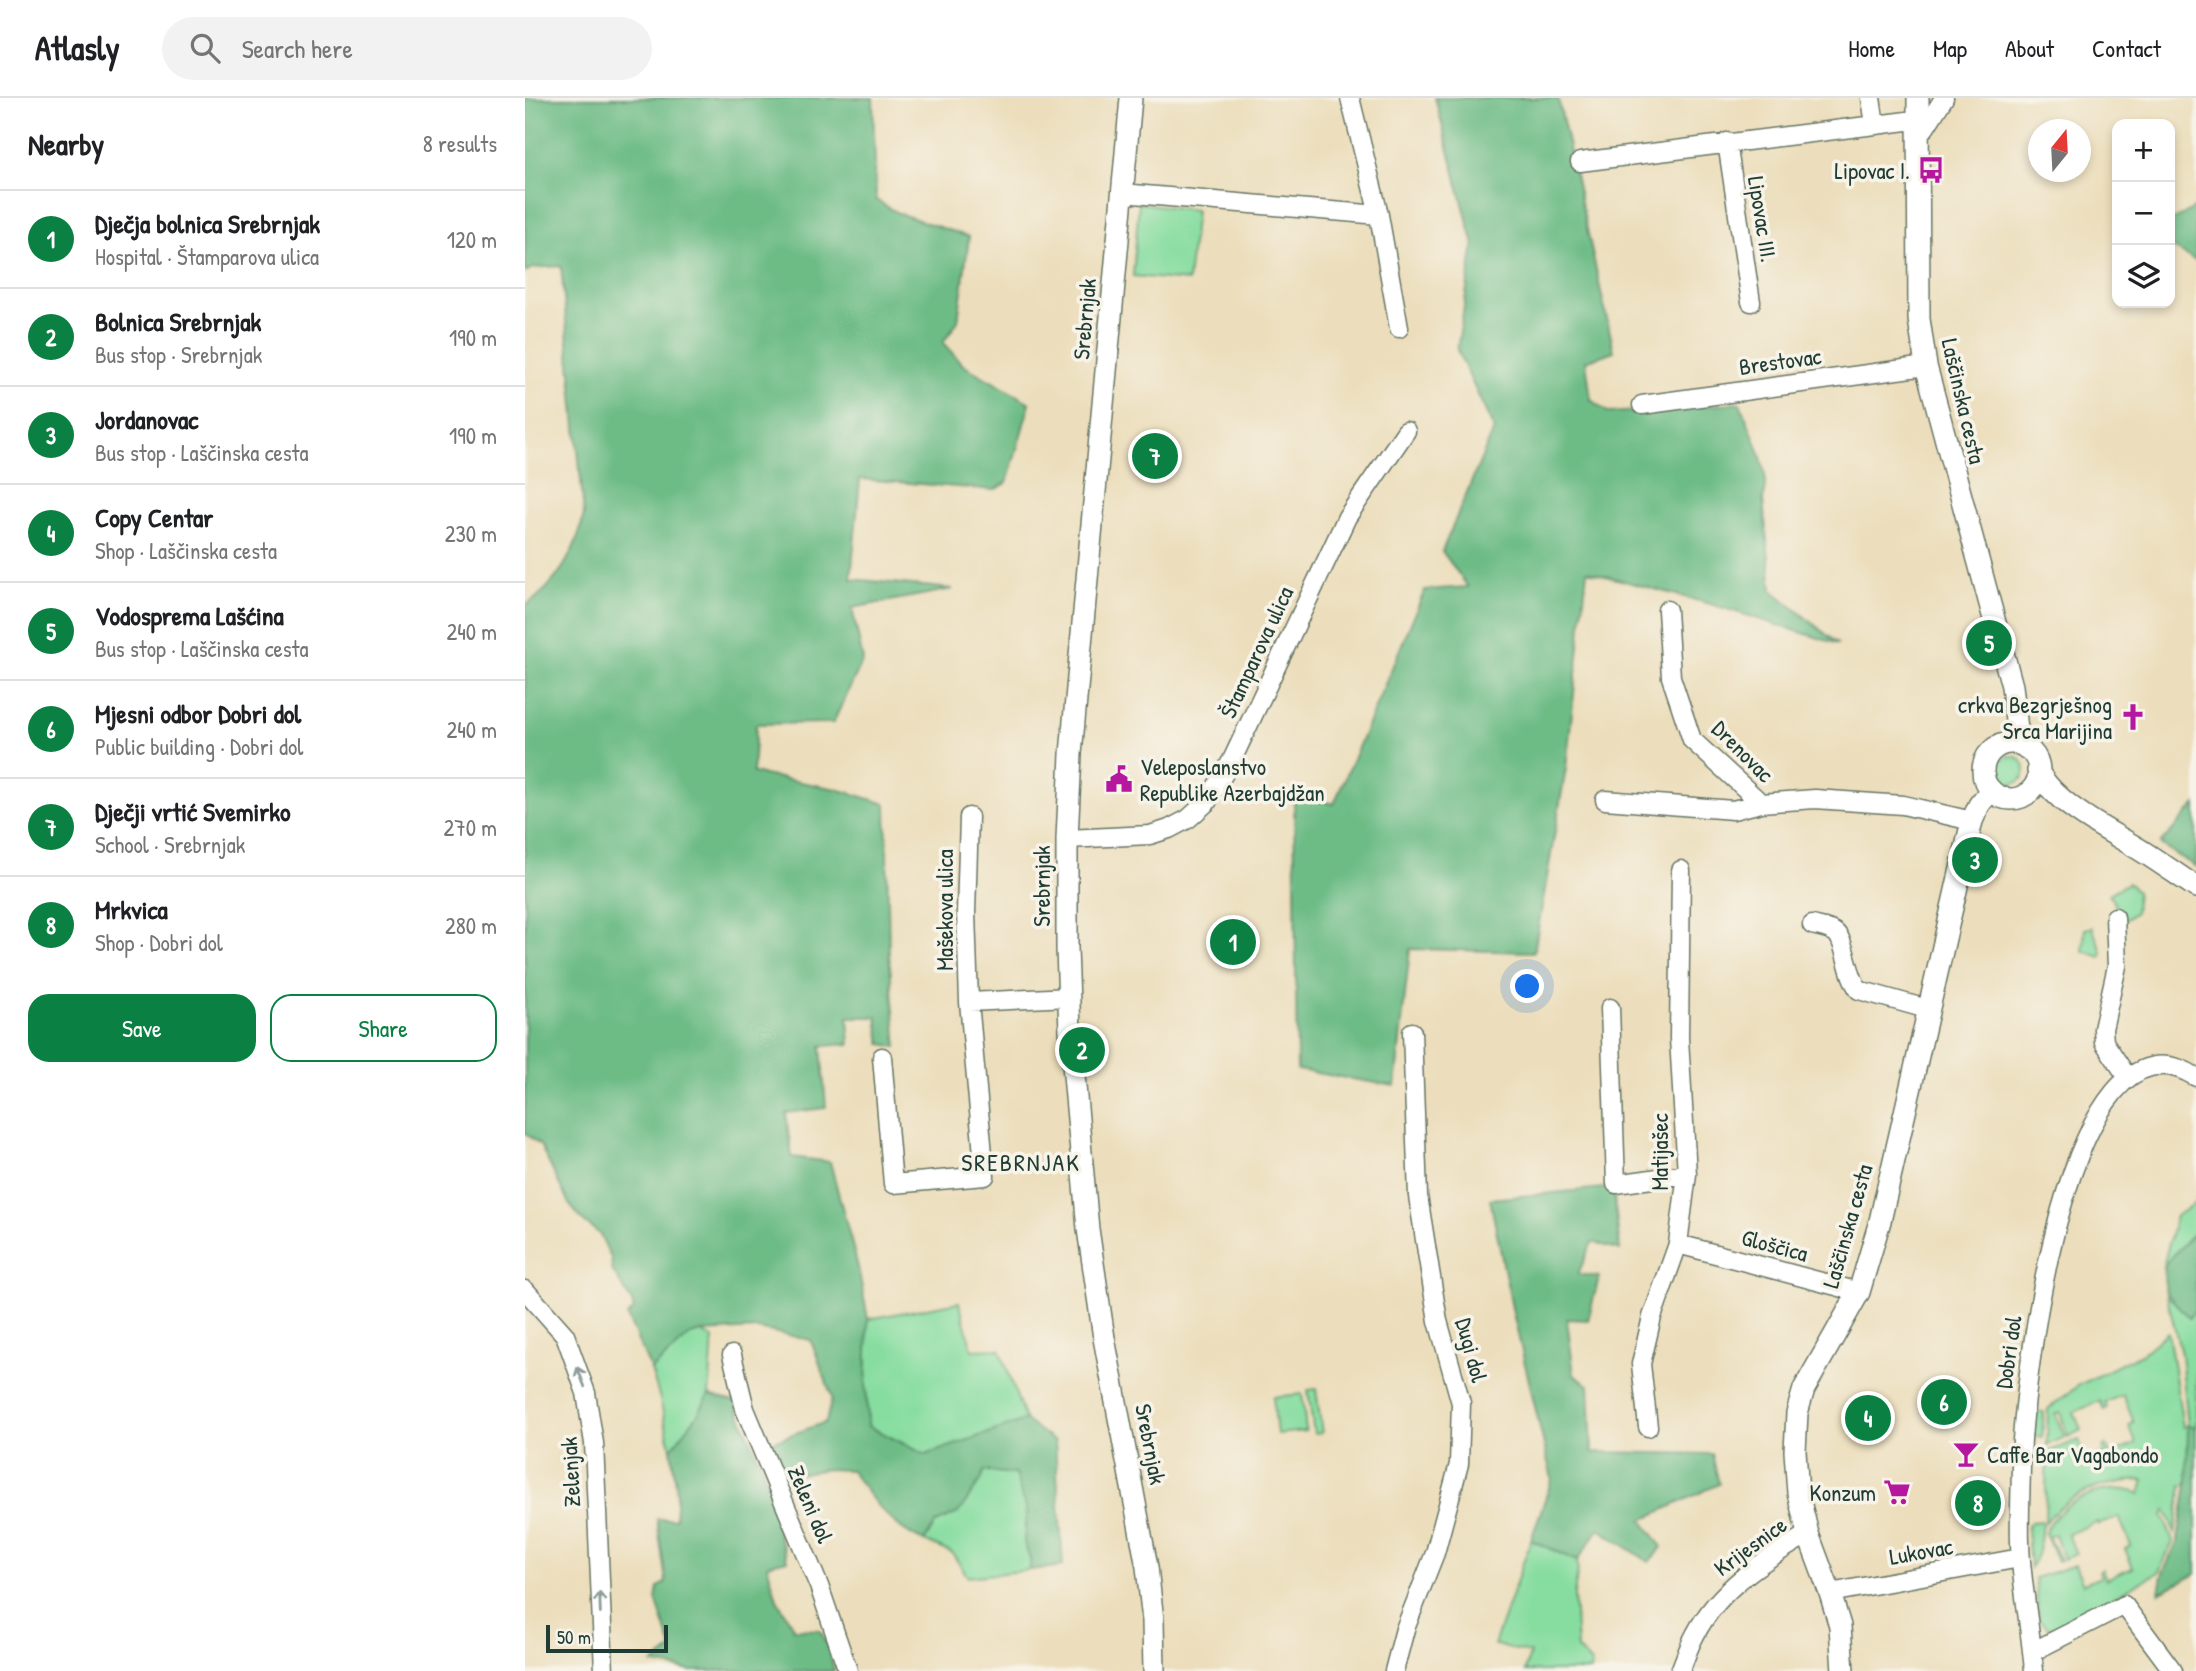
<!DOCTYPE html>
<html lang="en">
<head>
<meta charset="utf-8">
<style>
  body { margin:0; font-family:"Patrick Hand",sans-serif; background:#f2f2f2; color:#202124 }
  .controls { position:absolute; right:21px; top:21px; display:grid; overflow:hidden; border-radius:14px; box-shadow:0 4px 10px #0003 }
  .controls button { width:63px; height:63px; display:grid; place-items:center; padding:0; border:0; border-bottom:2px solid #e0e0e0; background:#fff; color:#202124; font:35px sans-serif }
  .compass { position:absolute; left:1503px; top:21px; width:63px; height:63px; border-radius:50%; background:#fff; box-shadow:0 4px 10px #0003; rotate:18deg }
  .scale { position:absolute; left:21px; bottom:18px; width:122px; box-sizing:border-box; padding-left:7px; border:4px solid #1f3d34; border-top:0; font-size:19px; line-height:24px; white-space:nowrap; color:#1f3d34; -webkit-text-stroke:5px #f7f3e8; paint-order:stroke }
  .you { position:absolute; left:1003px; top:889px; width:24px; height:24px; margin:-18px; border:5px solid #fff; border-radius:50%; background:#1a73e8; box-shadow:0 0 0 10px #1a73e833 }
  .badge { display:grid; place-items:center; width:46px; height:46px; border-radius:50%; background:#0b8043; color:#fff; font-size:23px; font-weight:700 }
  .pin { position:absolute; translate:-50% -50%; border:4px solid #fff; box-shadow:0 2px 7px #0006 }
  .list { margin:0; padding:0; list-style:none }
  h2 { display:flex; justify-content:space-between; align-items:center; height:91px; margin:0; padding:0 28px; font-size:30px }
  h2 small { font-size:23px; font-weight:400; color:#757577 }
  .list li { display:grid; grid-template-columns:46px 1fr auto; gap:21px; align-items:center; box-sizing:border-box; height:98px; padding:0 28px; border-top:2px solid #e0e0e0 }
  .list b { display:block; font-size:26px; white-space:nowrap }
  .list p { margin:0; font-size:23px; white-space:nowrap; color:#757577 }
  .list em { font-size:23px; font-style:normal; color:#757577 }
  .actions { display:flex; gap:14px; padding:21px 28px }
  .actions a { flex:1; padding:16px 0; border:2px solid #0b8043; border-radius:21px; text-align:center; font-size:24px; color:#0b8043 }
  .actions .main { background:#0b8043; color:#fff }
  .icon { flex:none; width:38px; height:38px; fill:none; stroke:currentColor; stroke-width:2; stroke-linecap:round; stroke-linejoin:round }
  .map { position:relative; flex:none; width:1671px; height:1573px; overflow:hidden }
  header { display:flex; align-items:center; gap:42px; box-sizing:border-box; height:98px; padding:0 35px; background:#fff; border-bottom:2px solid #e0e0e0 }
  header strong { font-size:33px }
  nav { display:flex; gap:38px; margin-inline-start:auto; font-size:24px }
  .search { width:490px; height:63px; background:#f2f2f2; display:flex; align-items:center; gap:18px; box-sizing:border-box; padding:0 24px; border-radius:38px; color:#757577; font-size:26px }
  main { display:flex }
  aside { flex:1; background:#fff }
  .map>svg:first-child { display:block }
  .green { fill:#87dda0; stroke:#538d6a; stroke-width:2 }
  .forest { fill:#6dbc86; stroke:#467c5d; stroke-width:2 }
  .lines { fill:none; stroke-linecap:round; stroke-linejoin:round }
  .minor-casing { stroke:#677564; stroke-width:21 }
  .major-casing { stroke:#677564; stroke-width:24 }
  .minor { stroke:#fff; stroke-width:18 }
  .major { stroke:#fff; stroke-width:21 }
  .oneway { stroke:#8f9e9a }
  .labels { text-anchor:middle; dominant-baseline:central; stroke-width:7; stroke-linejoin:round; paint-order:stroke }
  .poi-label { font-size:23px; fill:#1f3d34; stroke:#f7f3e8; text-anchor:end }
  .street-label { font-size:23px; fill:#1f3d34; stroke:#f7f3e8 }
  .neighbourhood-label { font-size:24px; letter-spacing:2px; fill:#1f3d34; stroke:#f7f3e8 }
</style>
</head>
<body>
<header>
<strong>Atlasly</strong>
<div class="search"><svg class="icon" aria-label="search" viewBox="0 0 24 24"><circle cx="10" cy="10" r="6"/><path d="M15 15l6 6"/></svg>Search here</div>
<nav><a>Home</a><a>Map</a><a>About</a><a>Contact</a></nav>
</header>
<main>
<aside>
<h2>Nearby<small>8 results</small></h2>
<ul class="list">
<li><span class="badge">1</span><div><b>Dječja bolnica Srebrnjak</b><p>Hospital · Štamparova ulica</p></div><em>120 m</em></li>
<li><span class="badge">2</span><div><b>Bolnica Srebrnjak</b><p>Bus stop · Srebrnjak</p></div><em>190 m</em></li>
<li><span class="badge">3</span><div><b>Jordanovac</b><p>Bus stop · Laščinska cesta</p></div><em>190 m</em></li>
<li><span class="badge">4</span><div><b>Copy Centar</b><p>Shop · Laščinska cesta</p></div><em>230 m</em></li>
<li><span class="badge">5</span><div><b>Vodosprema Lašćina</b><p>Bus stop · Laščinska cesta</p></div><em>240 m</em></li>
<li><span class="badge">6</span><div><b>Mjesni odbor Dobri dol</b><p>Public building · Dobri dol</p></div><em>240 m</em></li>
<li><span class="badge">7</span><div><b>Dječji vrtić Svemirko</b><p>School · Srebrnjak</p></div><em>270 m</em></li>
<li><span class="badge">8</span><div><b>Mrkvica</b><p>Shop · Dobri dol</p></div><em>280 m</em></li>
</ul>
<div class="actions"><a class="main">Save</a><a>Share</a></div>
</aside>
<div class="map">
<svg width="1671" height="1573" viewBox="0 0 1671 1573">
  <rect width="100%" height="100%" fill="#f7f3e8"/>
  <filter id="ink" filterUnits="userSpaceOnUse"><feTurbulence type="fractalNoise" baseFrequency=".0143" numOctaves="2"/><feDisplacementMap in="SourceGraphic" scale="14" xChannelSelector="R" yChannelSelector="G"/><feConvolveMatrix kernelMatrix="1 2 1 2 8 2 1 2 1" color-interpolation-filters="sRGB"/></filter>
  <filter id="wash" filterUnits="userSpaceOnUse"><feTurbulence type="fractalNoise" baseFrequency=".00686" numOctaves="4" result="noise"/><feDisplacementMap in="SourceGraphic" scale="28" xChannelSelector="R" yChannelSelector="G"/><feGaussianBlur stdDeviation="1.57" result="paint"/><feColorMatrix in="noise" values="0 0 0 0 0 0 0 0 0 0 0 0 0 0 0 0 0 1.4 0 .05"/><feComposite in="paint" operator="in"/></filter>
  <g filter="url(#wash)">
    <rect width="100%" height="100%" fill="#ecdebc"/>
    <path class="green" d="M614,105L671,112L663,183L608,178Z
      M1472 672a14 14 0 1 1 28 0a14 14 0 1 1-28 0Z
      M1603,785L1612,793L1610,814L1599,823L1584,796Z
      M1567,829L1577,854L1576,859L1558,853L1560,831Z
      M1671,1104V1133L1638,1168L1651,1118Z
      M1641,1195L1664,1219L1671,1210V1328L1663,1329L1662,1387H1657L1650,1435L1641,1412L1638,1417L1648,1444L1634,1474L1534,1529L1523,1530L1514,1522L1510,1480L1550,1467L1558,1486L1576,1479L1574,1473L1577,1471L1581,1481L1608,1470L1600,1451L1606,1448L1594,1419L1573,1427L1572,1424L1543,1436L1551,1456L1538,1461L1530,1436L1523,1439L1535,1462L1532,1463L1520,1435C1534,1402 1583,1382 1615,1396L1619,1382C1582,1383 1543,1394 1520,1425L1522,1354L1554,1342L1562,1362L1580,1355L1578,1349L1581,1347L1585,1356L1611,1346L1604,1327L1609,1325L1598,1297L1580,1304L1582,1310L1579,1312L1575,1303L1549,1314L1556,1332L1543,1339L1535,1314L1530,1316L1540,1339L1522,1347L1523,1311L1554,1287L1618,1255L1643,1234L1658,1329L1663,1328L1656,1256Z
      M434,1204L447,1252L475,1251L500,1322L401,1357L343,1328L341,1287L343,1221Z
      M176,1234L188,1240L184,1297L172,1318L146,1351L135,1301L126,1272L165,1237Z
      M791,1291L797,1335L789,1336L783,1292Z
      M777,1296L781,1333L752,1336L748,1299Z
      M1508,1314H1519L1517,1339L1504,1337Z
      M459,1372L491,1376L502,1414L499,1444L505,1461V1472L443,1479L427,1455L399,1443L411,1425L433,1414L456,1382Z
      M1517,1423C1516,1438 1515,1458 1505,1469L1502,1428L1505,1424Z
      M1006,1442L1052,1463L1053,1472L1049,1496L1052,1551L1067,1566L1066,1573H1000L1005,1555L969,1547Z"/>
    <path class="forest" d="M0,0H348L351,102L373,115L444,139L433,223L418,245L438,267L505,305L482,385L469,392L335,381L326,481L428,491L327,510L338,562L308,625L231,626L228,675L312,691L361,706L364,855L372,949L356,946L352,919H323L325,946L296,948L301,1010L261,1015L267,1059L305,1064L333,1169L343,1221L341,1287L343,1328L401,1357L500,1322L530,1344L538,1468L505,1472V1461L499,1444L502,1414L490,1376L459,1373L456,1382L433,1415L411,1425L399,1443C367,1430 345,1400 326,1372L302,1371L264,1378L243,1345L301,1324L307,1299L286,1242L233,1231L176,1234L165,1237L126,1272L102,1218L109,1212L107,1204L87,1172L86,1160L75,1136L59,1124L44,1106L15,1047L0,1035V508C32,487 52,453 59,416L36,168L8,170L0,174Z
      M910,0H1033L1089,253L1061,263L1066,302L1084,315L1215,305C1224,329 1249,377 1238,401L1247,492L1313,546L1189,507L1062,473L1041,670L1009,854L885,851L870,988L772,972L769,696L809,706L900,492L943,489L917,453L969,331L932,252L949,147Z
      M1671,109V163L1645,148V124Z
      M1671,706V769L1635,746Z
      M1088,1089L1095,1152L1067,1144L1053,1176L1074,1179L1063,1222L1042,1221L1049,1277L1064,1287L1067,1354L1187,1356L1194,1386L1117,1422L1137,1449L1124,1464L1074,1431L1052,1463L1006,1442L1027,1381L988,1215L965,1101Z
      M1671,1133V1210L1664,1220L1641,1195L1638,1168Z
      M184,1297L210,1304L255,1413L250,1425L262,1462L242,1467L252,1501L269,1531L295,1532L304,1551L309,1573H167L128,1566L147,1551L131,1501L133,1490L141,1484L132,1421H150L152,1395L146,1351L172,1318Z
      M1663,1328H1671V1476L1634,1495L1637,1477L1653,1443L1662,1386Z"/>
  </g>
  <g filter="url(#ink)">
    <g class="lines">
      <defs>
        <path id="minor" d="M825,0L854,117L874,230
          M1346,0L1350,27
          M1400,30L1419,0
          M1202,44L1226,204
          M1055,64L1406,20
          M597,95L854,117
          M1117,307L1401,268
          M1142,512L1146,579L1167,642L1236,705L1290,701L1378,707L1447,723
          M1080,702L1208,712L1236,705
          M542,741L625,737L644,731L663,721L682,704L707,662L822,419L881,333
          M1590,819L1592,868L1578,931L1579,944L1603,980
          M1287,827C1294,829 1303,830 1309,834C1321,840 1321,875 1334,892L1402,911
          M444,904L441,815L444,719
          M1085,910L1091,1086L1162,1076
          M357,959L368,1086L460,1078L444,904L544,899
          M1153,1146L1334,1194
          M0,1192L40,1237L61,1295L69,1345L79,1573
          M207,1257L220,1311L294,1488L323,1573
          M1123,1329L1116,1266L1127,1219L1153,1146L1162,1076L1154,940L1156,772
          M1305,1495L1495,1460
          M1507,1554L1599,1507L1648,1573
          M869,1573L880,1531L910,1455L934,1366L936,1305L913,1223L893,1098L887,934
          M1155,1573C1160,1561 1164,1548 1170,1537C1194,1490 1239,1462 1283,1436
          M1509,1573C1506,1536 1499,1499 1496,1463C1493,1430 1496,1395 1496,1362C1498,1292 1541,896 1671,979"/>
        <path id="major" d="M606,0L546,656L542,741V850L545,933L563,1131L579,1240L622,1469L628,1523L629,1573
          M1393,0L1394,221L1401,268L1487,588L1492,631L1501,650
          M1458 673a28 28 0 1 1 56 0a28 28 0 1 1-56 0Z
          M1513,673C1530,706 1581,731 1612,750C1632,762 1651,776 1671,789
          M1318,1573L1315,1528L1305,1495L1283,1436L1273,1395L1270,1353L1272,1315L1279,1291L1334,1194L1355,1123L1447,723L1454,707L1466,692"/>
      </defs>
      <use href="#minor" class="minor-casing"/>
      <use href="#major" class="major-casing"/>
      <use href="#minor" class="minor"/>
      <use href="#major" class="major"/>
    </g>
    <defs><path id="oneway-shaft" d="M-6 0H5M1.5-3L5.5 0L1.5 3" fill="none" stroke-width="1.6" stroke-linecap="round" stroke-linejoin="round" transform="scale(1.75)"/></defs>
    <g class="oneway">
      <use href="#oneway-shaft" transform="translate(56 1279) rotate(-111)"/>
      <use href="#oneway-shaft" transform="translate(75 1505) rotate(-92)"/>
    </g>
  </g>
  <defs>
    <symbol id="bus-bare" viewBox="-9 -9 18 18"><path d="M-5-6H5V4H4V6H2V4H-2V6H-4V4H-5ZM-3.5-4V0h7V-4ZM-3.5 1.2v1.5H-2V1.2ZM2 1.2v1.5H3.5V1.2Z" fill="#b5179e" stroke="#f7f3e8" stroke-width="2.5" paint-order="stroke"/></symbol>
    <symbol id="church-bare" viewBox="-9 -9 18 18"><path d="M-1.2-6h2.4v3.5h3.3v2.4h-3.3V6h-2.4V-.1h-3.3v-2.4h3.3Z" fill="#b5179e" stroke="#f7f3e8" stroke-width="2.5" paint-order="stroke"/></symbol>
    <symbol id="civic-bare" viewBox="-9 -9 18 18"><path d="M-.6-6.5H3V-4.5H.6V-3L4-1V1h2V6H-6V1h2V-1L-.6-3ZM-1.2 2.5V6h2.4V2.5Z" fill="#b5179e" stroke="#f7f3e8" stroke-width="2.5" paint-order="stroke"/></symbol>
    <symbol id="bar-bare" viewBox="-9 -9 18 18"><path d="M-6-5H6L.8 .8V4.5H3.5V6h-7V4.5H-.8V.8Z" fill="#b5179e" stroke="#f7f3e8" stroke-width="2.5" paint-order="stroke"/></symbol>
    <symbol id="supermarket-bare" viewBox="-9 -9 18 18"><path d="M-6-5.5h2.5l.6 2H6L4.5 2H-2.5L-4.4-4H-6ZM-1.5 3.2a1.3 1.3 0 1 0 .1 0ZM3 3.2a1.3 1.3 0 1 0 .1 0Z" fill="#b5179e" stroke="#f7f3e8" stroke-width="2.5" paint-order="stroke"/></symbol>
  </defs>
  <g fill-rule="evenodd">
    <use href="#bus-bare" x="1387" y="53" width="38" height="38"/>
    <use href="#church-bare" x="1589" y="600" width="38" height="38"/>
    <use href="#civic-bare" x="575" y="662" width="38" height="38"/>
    <use href="#bar-bare" x="1422" y="1337" width="38" height="38"/>
    <use href="#supermarket-bare" x="1353" y="1375" width="38" height="38"/>
  </g>
  <g class="labels">
    <g class="poi-label">
      <text x="1385" y="72">Lipovac I.</text>
      <text x="1587" y="606">crkva Bezgrješnog<tspan x="1587" dy="26">Srca Marijina</tspan></text>
      <text x="615" y="668" text-anchor="start">Veleposlanstvo<tspan x="615" dy="26">Republike Azerbajdžan</tspan></text>
      <text x="1462" y="1356" text-anchor="start">Caffe Bar Vagabondo</text>
      <text x="1351" y="1394">Konzum</text>
    </g>
    <g class="street-label">
      <text transform="translate(1238 121) rotate(81)">Lipovac III.</text>
      <text transform="translate(559 221) rotate(-85)">Srebrnjak</text>
      <text transform="translate(1255 263) rotate(-8)">Brestovac</text>
      <text transform="translate(1439 303) rotate(77)">Laščinska cesta</text>
      <text transform="translate(731 554) rotate(-65)">Štamparova ulica</text>
      <text transform="translate(1218 653) rotate(45)">Drenovac</text>
      <text transform="translate(516 788) rotate(-90)">Srebrnjak</text>
      <text transform="translate(419 812) rotate(-90)">Mašekova ulica</text>
      <text transform="translate(1134 1054) rotate(-90)">Matijašec</text>
      <text transform="translate(1322 1128) rotate(-74)">Laščinska cesta</text>
      <text transform="translate(1250 1147) rotate(15)">Gloščica</text>
      <text transform="translate(947 1252) rotate(75)">Dugi dol</text>
      <text transform="translate(1483 1254) rotate(-82)">Dobri dol</text>
      <text transform="translate(626 1346) rotate(79)">Srebrnjak</text>
      <text transform="translate(45 1374) rotate(-93)">Zelenjak</text>
      <text transform="translate(286 1406) rotate(67)">Zeleni dol</text>
      <text transform="translate(1225 1448) rotate(-36)">Krijesnice</text>
      <text transform="translate(1396 1453) rotate(-10)">Lukovac</text>
    </g>
    <g class="neighbourhood-label">
      <text x="496" y="1064">SREBRNJAK</text>
    </g>
  </g>
</svg>
<div class="controls">
<button>+</button>
<button>−</button>
<button><svg class="icon" aria-label="layers" viewBox="0 0 24 24"><path d="M12 4l9 5-9 5-9-5zM3 14l9 5 9-5"/></svg></button>
</div>
<svg class="compass" viewBox="-18 -18 36 36"><path d="M0-13l5 13h-10z" fill="#e53935"/><path d="M0 13l5-13h-10z" fill="#757577"/></svg>
<div class="scale">50 m</div>
<div class="you"></div>
<div class="pin badge" style="left:708px;top:844px">1</div>
<div class="pin badge" style="left:557px;top:952px">2</div>
<div class="pin badge" style="left:1450px;top:762px">3</div>
<div class="pin badge" style="left:1343px;top:1320px">4</div>
<div class="pin badge" style="left:1464px;top:545px">5</div>
<div class="pin badge" style="left:1419px;top:1304px">6</div>
<div class="pin badge" style="left:630px;top:358px">7</div>
<div class="pin badge" style="left:1453px;top:1405px">8</div>
</div>
</main>
</body>
</html>
